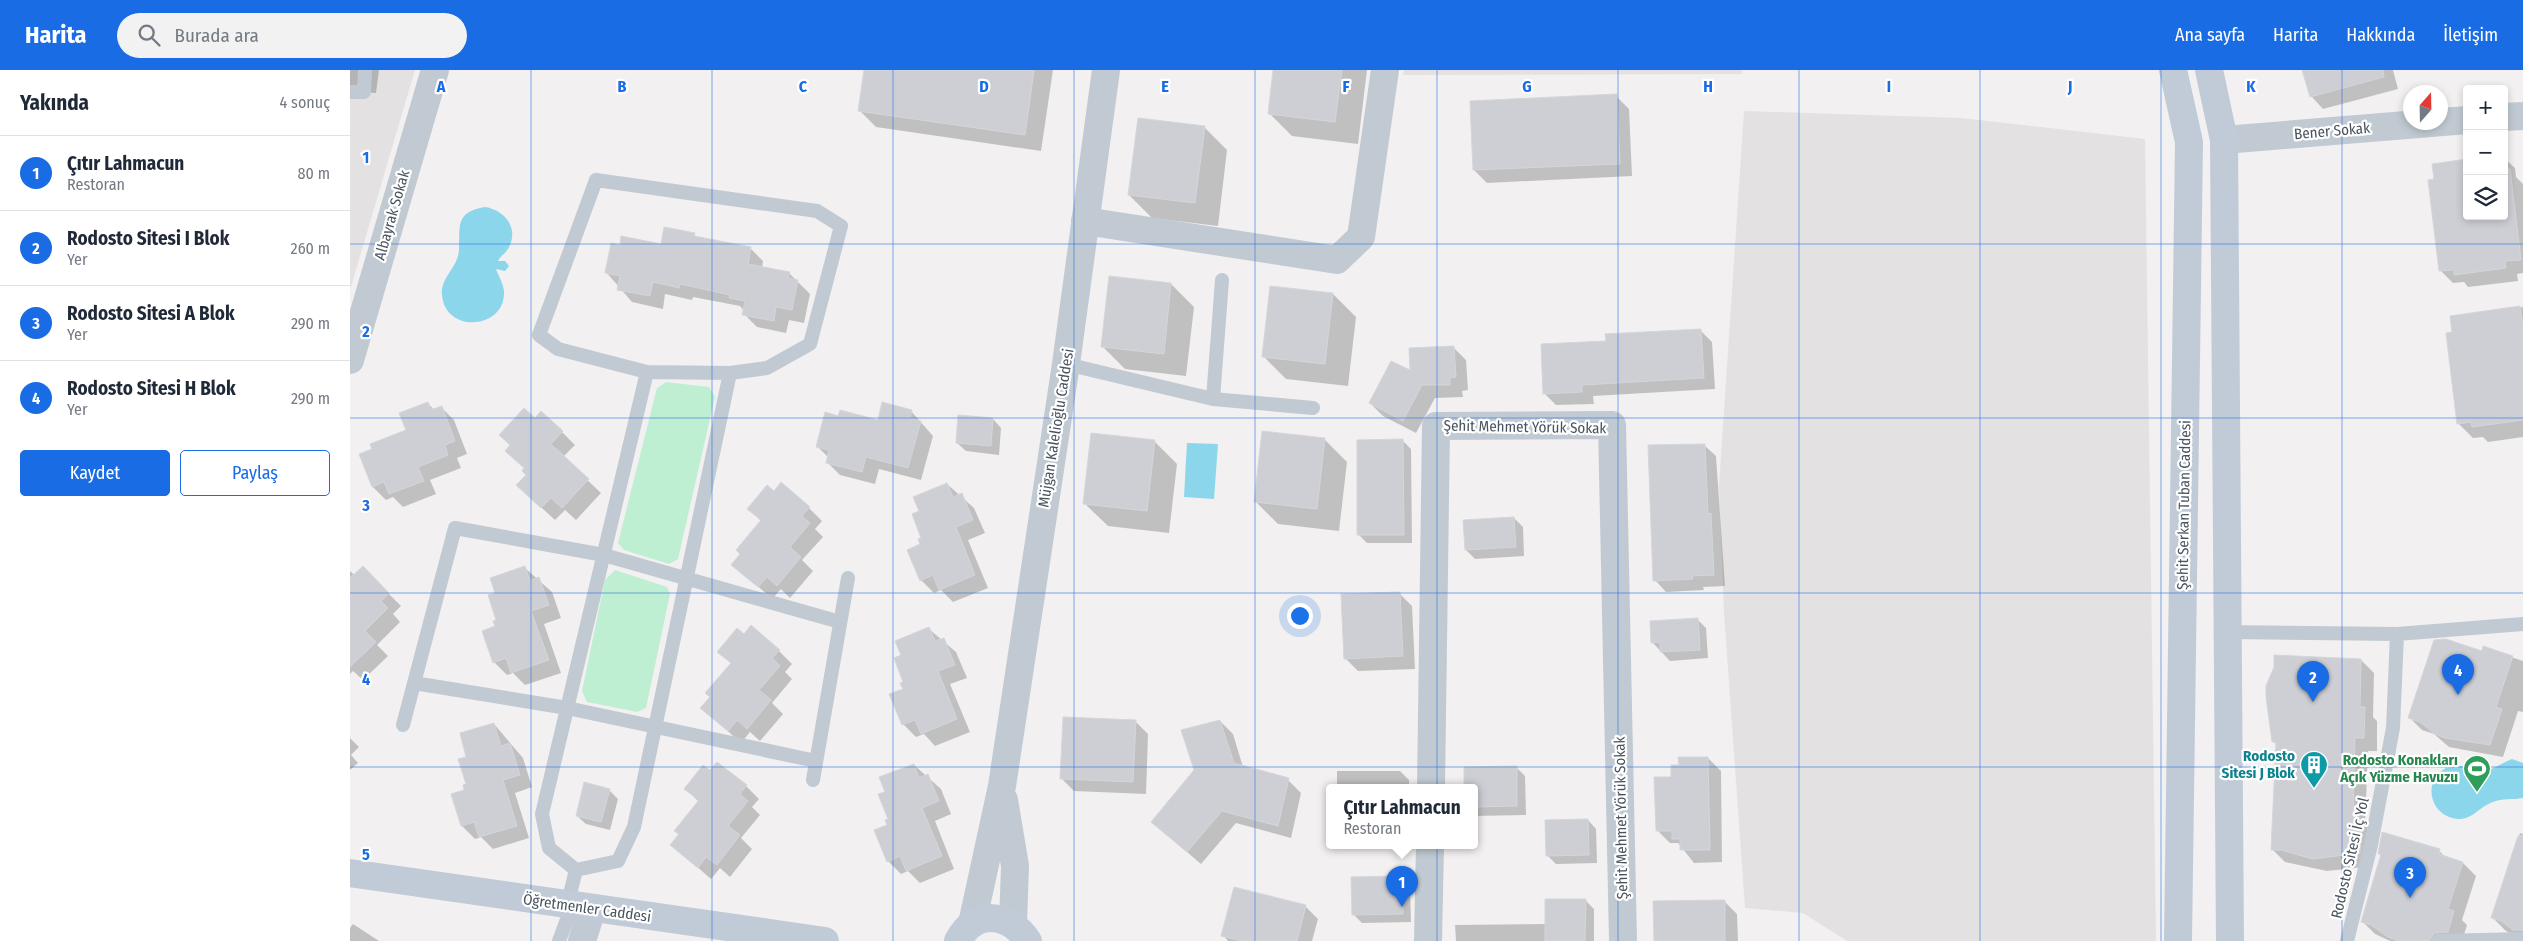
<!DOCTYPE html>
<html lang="tr">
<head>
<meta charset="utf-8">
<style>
  body { margin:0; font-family:"Fira Sans Condensed",sans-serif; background:#f2f2f3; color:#1f2937 }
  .controls { position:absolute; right:15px; top:15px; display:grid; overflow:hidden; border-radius:5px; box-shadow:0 2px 8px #0003 }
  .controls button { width:45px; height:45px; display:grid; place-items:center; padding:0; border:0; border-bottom:1px solid #e0e1e3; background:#fff; color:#1f2937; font:25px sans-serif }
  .compass { position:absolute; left:2053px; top:15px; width:45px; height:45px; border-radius:50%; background:#fff; box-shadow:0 2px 8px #0003; rotate:20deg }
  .you { position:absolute; left:949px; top:545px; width:18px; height:18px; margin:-12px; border:4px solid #fff; border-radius:50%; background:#1a73e8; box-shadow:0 0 0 8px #1a73e833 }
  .badge { display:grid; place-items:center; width:32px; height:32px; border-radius:50%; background:#196ce3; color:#fff; font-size:16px; font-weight:700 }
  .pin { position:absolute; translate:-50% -41px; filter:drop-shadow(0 1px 2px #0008) }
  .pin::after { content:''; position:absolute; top:26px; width:18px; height:15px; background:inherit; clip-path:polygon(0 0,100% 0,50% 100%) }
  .popup { position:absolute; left:976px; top:714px; width:152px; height:65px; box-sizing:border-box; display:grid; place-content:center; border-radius:5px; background:#fff; filter:drop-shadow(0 1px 4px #0005); font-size:16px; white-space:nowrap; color:#747a83 }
  .popup b { font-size:19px; color:#1f2937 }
  .popup::after { content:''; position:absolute; left:50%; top:100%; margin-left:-10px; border:10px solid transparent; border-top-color:#fff }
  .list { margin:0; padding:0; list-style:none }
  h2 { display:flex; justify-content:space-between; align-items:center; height:65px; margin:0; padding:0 20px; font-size:21px }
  h2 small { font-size:16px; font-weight:400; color:#747a83 }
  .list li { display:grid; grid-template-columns:32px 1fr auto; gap:15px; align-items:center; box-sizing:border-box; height:75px; padding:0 20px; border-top:1px solid #e0e1e3 }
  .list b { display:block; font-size:19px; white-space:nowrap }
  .list p { margin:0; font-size:16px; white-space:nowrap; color:#747a83 }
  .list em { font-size:16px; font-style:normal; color:#747a83 }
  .actions { display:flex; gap:10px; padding:15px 20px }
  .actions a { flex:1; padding:11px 0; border:1px solid #196ce3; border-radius:5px; text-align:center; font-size:18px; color:#196ce3 }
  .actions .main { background:#196ce3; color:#fff }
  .icon { flex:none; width:28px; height:28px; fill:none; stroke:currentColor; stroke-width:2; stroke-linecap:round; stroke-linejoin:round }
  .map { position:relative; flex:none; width:2173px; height:871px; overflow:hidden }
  header { display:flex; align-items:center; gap:30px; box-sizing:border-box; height:70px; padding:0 25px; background:#196ce3; color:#fff }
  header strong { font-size:24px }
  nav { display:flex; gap:28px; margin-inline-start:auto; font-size:18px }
  .search { width:350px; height:45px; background:#f2f2f3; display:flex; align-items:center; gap:12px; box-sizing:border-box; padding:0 18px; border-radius:28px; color:#747a83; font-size:19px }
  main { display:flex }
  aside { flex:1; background:#fff }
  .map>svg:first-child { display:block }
  .education { fill:#e3e1e2 }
  .green { fill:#bfefd3 }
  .water { fill:#8cd6ec }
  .shadow { fill:#0003 }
  .building { fill:#cdcfd5; stroke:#d4d6db }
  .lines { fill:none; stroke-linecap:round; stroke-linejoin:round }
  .service { stroke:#c1cad2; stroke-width:14 }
  .minor { stroke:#c1cad2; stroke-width:28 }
  .tertiary { stroke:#c1cad2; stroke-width:28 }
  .secondary { stroke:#c1cbd7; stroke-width:28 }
  .grid { fill:none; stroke:#196ce3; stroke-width:1; stroke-opacity:0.55 }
  .labels { text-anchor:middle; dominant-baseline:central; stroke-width:4.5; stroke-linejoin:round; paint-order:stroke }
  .street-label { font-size:15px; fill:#48535e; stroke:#fff }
  .culture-label { font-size:15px; font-weight:bold; fill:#0d838f; stroke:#fff; text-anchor:end }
  .leisure-label { font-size:15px; font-weight:bold; fill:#27864d; stroke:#fff; text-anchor:end }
  .grid-label { font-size:16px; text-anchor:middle; font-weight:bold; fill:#196ce3; stroke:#fff; stroke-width:4.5; stroke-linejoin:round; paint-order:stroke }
</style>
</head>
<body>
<header>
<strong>Harita</strong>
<div class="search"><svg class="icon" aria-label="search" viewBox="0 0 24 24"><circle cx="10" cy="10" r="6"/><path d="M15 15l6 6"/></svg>Burada ara</div>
<nav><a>Ana sayfa</a><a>Harita</a><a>Hakkında</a><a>İletişim</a></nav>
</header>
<main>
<aside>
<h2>Yakında<small>4 sonuç</small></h2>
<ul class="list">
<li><span class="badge">1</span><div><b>Çıtır Lahmacun</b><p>Restoran</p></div><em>80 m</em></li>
<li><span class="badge">2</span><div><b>Rodosto Sitesi I Blok</b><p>Yer</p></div><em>260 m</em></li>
<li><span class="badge">3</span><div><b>Rodosto Sitesi A Blok</b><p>Yer</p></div><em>290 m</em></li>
<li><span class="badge">4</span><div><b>Rodosto Sitesi H Blok</b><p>Yer</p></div><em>290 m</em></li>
</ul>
<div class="actions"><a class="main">Kaydet</a><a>Paylaş</a></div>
</aside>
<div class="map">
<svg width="2173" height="871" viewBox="0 0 2173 871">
  <rect width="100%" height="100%" fill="#f2f0f0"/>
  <path class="education" d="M0,0H65L0,220Z
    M1054,0H1392V4L1053,5Z
    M1394,41L1611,48L1795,69L1806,871H1497L1453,843L1395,838L1374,543L1369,416Z"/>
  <path class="green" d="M316,312L359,317L365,327L328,489L319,494L274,480L268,473L307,318Z
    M265,500L317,517L320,524L296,638L287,642L237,632L232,621L255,510Z"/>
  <path class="water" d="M135,137C155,140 170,159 158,179C155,184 150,186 148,191H155L159,196L155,201L146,199C149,207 153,213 154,221C156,260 95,264 92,225C90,207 109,197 109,179C110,156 105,142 135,137Z
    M837,373L868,374L864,429L834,427Z
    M2162,689L2173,693V728C2163,730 2152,728 2143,732C2126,738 2122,753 2102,748C2079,742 2073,710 2096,698C2112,691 2123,702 2138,700C2146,698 2154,692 2162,689Z"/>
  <path class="shadow" d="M0,0H29L26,23L4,22L0,18Z
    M515,0H703L691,81L526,57L509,40Z
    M925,0H1017L1008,74L942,66L919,43Z
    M1954,0H2043L2048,19L1973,39L1961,26Z
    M1266,26L1279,39L1282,106L1137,113L1124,100Z
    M854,57L877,80L868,156L802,148L779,125Z
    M2154,88L2165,98L2166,107L2173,114V203L2167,204L2168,211L2118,217L2114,212L2103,213L2090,200L2117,146H2154Z
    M344,165L348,168L400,178L413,191L412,198L439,203L460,224L454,253L439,250L436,263L407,257L394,244V241L390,236L343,227L342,230L315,224L313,239L282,232L256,202L271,176H312Z
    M821,214L844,237L836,306L775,299L752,276Z
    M922,218L983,224L1006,247L998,316L936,309L914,287Z
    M2173,237V367L2138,372L2133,367L2123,368L2108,353L2101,247Z
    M1350,260L1362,272L1365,319L1243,326L1244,334L1206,335L1195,324L1257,272Z
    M1103,277L1116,290L1118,320L1112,321L1113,327L1085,328L1066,363L1033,346L1020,333L1061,302Z
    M78,333L84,340L91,337L104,350L117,384L107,388L111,398L80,410L86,424L53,437L43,427L36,430L23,417V380L58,360Z
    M561,341L583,366L571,410L529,399L525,414L490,405L477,392L479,388L467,376L489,347L528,351Z
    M643,349L651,358L649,385L616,381L607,373Z
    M185,350L212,362L225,375L213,387L251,423L226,450L215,440L205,450L181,428L175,399Z
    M974,369L997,392L989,461L928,454L905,431Z
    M1052,370L1061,379L1062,473H1017L1008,464Z
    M804,371L827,394L819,463L758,456L735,434Z
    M1354,375L1366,386L1375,516L1353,517L1354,520L1316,522L1305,510Z
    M597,414L624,438L635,463L618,470L638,518L603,532L591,520L584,523L571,510L573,468L570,442Z
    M424,423L459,438L472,451L465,459L473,467L452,490L463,501L440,528L431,519L422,529L383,494L412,452L399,439Z
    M1164,448L1173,457L1174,486L1125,489L1116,480Z
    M13,498L51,536L43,544L50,552L27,575L38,586L13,610L3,601L0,604V501L4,505Z
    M175,498L202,522L211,548L194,554L211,603L175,615L163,603L157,605L144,592L148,550L147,524Z
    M1049,523L1062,536L1065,599L1008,601L995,588Z
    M1348,550L1356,558L1358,588L1320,591L1302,572Z
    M579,559L606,582L617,608L600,614L620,662L585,676L574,664L566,667L553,654L555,612L552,586Z
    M394,566L429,581L442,594L435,602L442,609L422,633L433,644L410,671L400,662L391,673L352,638L382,594L369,581Z
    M2134,578L2173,591V642L2168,641L2153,687L2099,677L2084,664L2072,660L2059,647L2132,582Z
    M2011,590L2024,603L2023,647L2027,651V681H2018L2015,754L2021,760L2023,796L1977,801L1935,792L1922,779L1927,675L1923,671Z
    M785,651L798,664L796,724L724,721L711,708Z
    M870,651L883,664L893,697L938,710L951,723L941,768L886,753L851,794L802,752L845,700Z
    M144,654L173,688L182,717L165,723L179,768L143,779L131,767L125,769L112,756L103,725L116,721L117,687Z
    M0,668L9,677L1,685L8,693L0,700Z
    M1358,688L1371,701L1372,792L1344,793L1328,773H1320L1307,760L1323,708L1330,696Z
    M564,695L591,719L601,744L585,751L604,799L570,813L558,801L551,804L538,791L539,749L537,722Z
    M1166,697L1175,706L1176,745L1124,746V718H1115V698Z
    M987,701H1050L1059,710V718H987Z
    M361,702L396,716L409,729L402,737L410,745L391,768L402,779L380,807L370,798L361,809L322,775L349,732L336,719Z
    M259,720L268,729L260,760L236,754L227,746Z
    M1238,750L1246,759L1247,793L1206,794L1197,785Z
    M2170,763L2173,764V870L2156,861L2143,848Z
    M2089,781L2097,788L2113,793L2126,806L2112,850L2117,855L2112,871H2040L2025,864L2012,851L2032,787L2029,784Z
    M1051,808L1060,816L1061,852L1012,853L1003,844Z
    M1235,830L1244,839V871H1106L1105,855L1196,854Z
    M1374,831L1387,844L1388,871H1305Z
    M955,836L968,849L962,871H878L873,865Z
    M3,854L29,871H0V858Z"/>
  <path class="building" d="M514,0H684L675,65L508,41Z
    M923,0H992L985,52L918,44Z
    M1952,0H2033L2034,7L1960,27Z
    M1267,24L1270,94L1123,100L1120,31Z
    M788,48L855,56L845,133L778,125Z
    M2117,89V146H2154V99H2160L2171,190L2155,191L2156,198L2104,205V200L2089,201L2078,110L2084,109L2082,94Z
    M314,157L345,163L344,166L401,177L398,194L440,202L438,208L448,210L442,240L426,237L424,251L392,245L395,231L379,228L380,225L330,214L329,218L303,212L300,226L267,220L270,206L255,203L261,173L270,175L271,166L311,174Z
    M759,206L821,213L814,284L751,277Z
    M920,216L983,223L975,294L912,287Z
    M2170,236L2173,258V350L2122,357L2121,352L2107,354L2096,263L2102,262L2100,246Z
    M1351,259L1354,308L1232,315V322L1193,324L1191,274L1256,271L1255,264Z
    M1104,276L1106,307L1100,308V315H1072L1053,351L1019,333L1041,291L1060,300L1059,278Z
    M78,332L81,340L92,336L105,371L95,375L98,385L68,397L74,411L39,424L34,412L22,417L9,384L22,379L20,374L56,360L49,343Z
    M532,332L562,340L560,348L571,351L558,398L516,387L512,402L476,393L479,380L466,377L475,342L488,346L490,340L528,350Z
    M174,338L185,348L191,341L213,361L201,374L239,409L212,438L201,428L191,438L166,415L176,405L172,401L174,398L155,381L160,375L149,365Z
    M608,345L643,348L641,376L606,373Z
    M912,361L975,368L967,439L904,432Z
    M741,363L805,370L797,441L733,434Z
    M1053,369L1054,465H1007V370Z
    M1355,374L1358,444L1361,443L1364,505L1342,506L1343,509L1303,511L1298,375Z
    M431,412L460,437L452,446L460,453L440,477L451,487L427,516L417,507L408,517L381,495L390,484L386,480L411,450L397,439L417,415L424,421Z
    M597,413L603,427L612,423L623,450L606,457L625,505L589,520L583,505L570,511L557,480L570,474L568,469L571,468L562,444L569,441L563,427Z
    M1164,447L1166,477L1115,480L1113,450Z
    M13,496L39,523L31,531L38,538L15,561L26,572L0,597V508Z
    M175,496L180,511L189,507L199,535L181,541L199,590L161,603L156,588L143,593L132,561L145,556L143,551L146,550L138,525L145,523L140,508Z
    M1050,522L1053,586L994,589L991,524Z
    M1348,548L1350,580L1310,582V572L1301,573L1300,551Z
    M401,555L430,580L422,588L430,596L409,620L421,630L397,659L387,650L378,661L350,638L360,627L355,623L381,593L367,582L387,558L394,564Z
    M579,557L585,571L594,568L605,595L588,601L607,649L571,664L565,650L552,655L539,624L553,619L550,613L553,612L544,588L551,585L545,571Z
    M2096,569L2132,581L2133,576L2163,586L2146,637L2152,639L2140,675L2095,668L2085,664L2070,652L2058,648L2084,570Z
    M1924,585L2011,589L2010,637H2015L2014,668H2005L2003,745H2009L2008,755L2012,756L2010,783L1963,789L1931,780H1921L1926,672H1922L1916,627V616L1924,597Z
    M713,647L786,650L783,712L710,709Z
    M870,650L884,693L939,708L928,756L872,741L837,782L801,752L844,700L831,660Z
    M144,653L151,676L160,673L170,705L153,710L167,756L129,767L124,752L111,756L101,724L114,720L113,715L116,714L108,689L116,687L110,663Z
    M1328,687H1358L1360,780H1330V769H1322V761H1306L1304,707H1321V695H1329Z
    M367,692L397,715L390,724L398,731L378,756L390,765L367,795L356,787L348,798L320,775L329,764L324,761L349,730L334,719L353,695L360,700Z
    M564,694L569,708L578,704L589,731L572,738L592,786L556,801L550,786L537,792L524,760L537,755L535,750L538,749L528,724L535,722L529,707Z
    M1167,696V736L1124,737V718H1114V697Z
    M234,712L260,719L251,752L226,746Z
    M1238,749L1239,785L1196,786L1195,750Z
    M2032,762L2090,779L2089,784L2113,792L2098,839L2104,841L2098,862L2084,863L2079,871H2049L2038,867L2021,855L2011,852L2031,784H2028Z
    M2168,766H2173V860H2163L2151,851L2141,848Z
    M1052,806L1053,844L1002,845L1001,807Z
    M884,817L956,835L947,871H892L871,866Z
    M1195,829H1236L1235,871H1195Z
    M1375,830V871H1304L1303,831Z"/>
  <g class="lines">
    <path class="service" d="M0,22H14L15,0
      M246,110L467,141L491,156L460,274L417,298L380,303L297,302L208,279L189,265Z
      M716,294L863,329L963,338
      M297,302L192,744L199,778L226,800L268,791L284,757L380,303
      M863,329L872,210
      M1877,562L2047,564L2173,554
      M64,613L217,638L466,691
      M53,655L105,458L254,485L490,552
      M463,710L498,508
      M217,836L226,800
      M209,871L222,836
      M1997,871L2021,775L2043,658L2047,564
      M2088,871L2173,869"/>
    <path class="minor" d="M2154,47L2173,46
      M1874,70L2117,50
      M735,151L987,190L1011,167L1035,0
      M0,290L85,0
      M1081,718L1086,356L1262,355L1273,871
      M232,871L242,839
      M1078,871L1080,776"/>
    <path class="tertiary" d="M654,730L665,796L663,853
      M622,854L652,716L716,294L756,0"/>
    <path class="secondary" d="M1823,0L1839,72L1828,871
      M1859,0L1874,70L1880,871
      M0,803L475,871
      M608,871C625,838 659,843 678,871"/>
  </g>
  <path class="grid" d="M181,0V871M362,0V871M543,0V871M724,0V871M905,0V871M1087,0V871M1268,0V871M1449,0V871M1630,0V871M1811,0V871M1992,0V871M0,174H2173M0,348H2173M0,523H2173M0,697H2173"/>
  <defs>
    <symbol id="building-pin" viewBox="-11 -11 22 30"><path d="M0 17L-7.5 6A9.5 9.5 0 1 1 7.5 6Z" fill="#0f9aa8" stroke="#fff"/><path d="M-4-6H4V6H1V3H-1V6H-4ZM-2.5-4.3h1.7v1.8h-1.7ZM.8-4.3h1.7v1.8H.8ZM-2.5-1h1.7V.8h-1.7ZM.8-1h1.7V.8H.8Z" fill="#fff"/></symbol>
    <symbol id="stadium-pin" viewBox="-11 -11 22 30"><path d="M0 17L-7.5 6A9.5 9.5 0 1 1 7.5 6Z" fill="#2e9e5b" stroke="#fff"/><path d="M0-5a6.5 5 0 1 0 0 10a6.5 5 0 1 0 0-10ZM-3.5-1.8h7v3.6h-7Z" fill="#fff"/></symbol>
  </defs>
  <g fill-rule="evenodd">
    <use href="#building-pin" x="1948" y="679" width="32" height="43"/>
    <use href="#stadium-pin" x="2111" y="683" width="32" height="43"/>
  </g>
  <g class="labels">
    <g class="street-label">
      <text transform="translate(1982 61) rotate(-5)">Bener Sokak</text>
      <text transform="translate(42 145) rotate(-74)">Albayrak Sokak</text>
      <text transform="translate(1175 357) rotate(1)">Şehit Mehmet Yörük Sokak</text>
      <text transform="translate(706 358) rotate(-81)">Müjgan Kalelioğlu Caddesi</text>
      <text transform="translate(1834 435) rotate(-89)">Şehit Serkan Tuban Caddesi</text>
      <text transform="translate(1271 748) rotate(-91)">Şehit Mehmet Yörük Sokak</text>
      <text transform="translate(2000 788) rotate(-77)">Rodosto Sitesi İç Yol</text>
      <text transform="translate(237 838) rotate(8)">Öğretmenler Caddesi</text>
    </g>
    <g class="culture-label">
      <text x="1945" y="686">Rodosto<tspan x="1945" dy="17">Sitesi J Blok</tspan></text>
    </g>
    <g class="leisure-label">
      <text x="2108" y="690">Rodosto Konakları<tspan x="2108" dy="17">Açık Yüzme Havuzu</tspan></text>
    </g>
  </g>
  <g class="grid-label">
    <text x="91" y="22">A</text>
    <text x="272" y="22">B</text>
    <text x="453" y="22">C</text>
    <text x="634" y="22">D</text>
    <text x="815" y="22">E</text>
    <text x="996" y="22">F</text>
    <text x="1177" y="22">G</text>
    <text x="1358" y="22">H</text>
    <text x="1539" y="22">I</text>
    <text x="1720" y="22">J</text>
    <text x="1901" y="22">K</text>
    <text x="16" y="93">1</text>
    <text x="16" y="267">2</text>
    <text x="16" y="441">3</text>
    <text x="16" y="615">4</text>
    <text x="16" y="790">5</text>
  </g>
</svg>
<div class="controls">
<button>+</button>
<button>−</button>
<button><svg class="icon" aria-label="layers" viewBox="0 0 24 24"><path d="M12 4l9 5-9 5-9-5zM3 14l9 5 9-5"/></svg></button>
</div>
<svg class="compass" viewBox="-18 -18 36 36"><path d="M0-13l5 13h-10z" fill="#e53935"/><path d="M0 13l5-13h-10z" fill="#747a83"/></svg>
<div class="you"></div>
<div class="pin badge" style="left:1052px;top:837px">1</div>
<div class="popup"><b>Çıtır Lahmacun</b>Restoran</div>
<div class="pin badge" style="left:1963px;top:632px">2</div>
<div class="pin badge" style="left:2060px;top:828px">3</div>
<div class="pin badge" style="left:2108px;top:625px">4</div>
</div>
</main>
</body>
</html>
